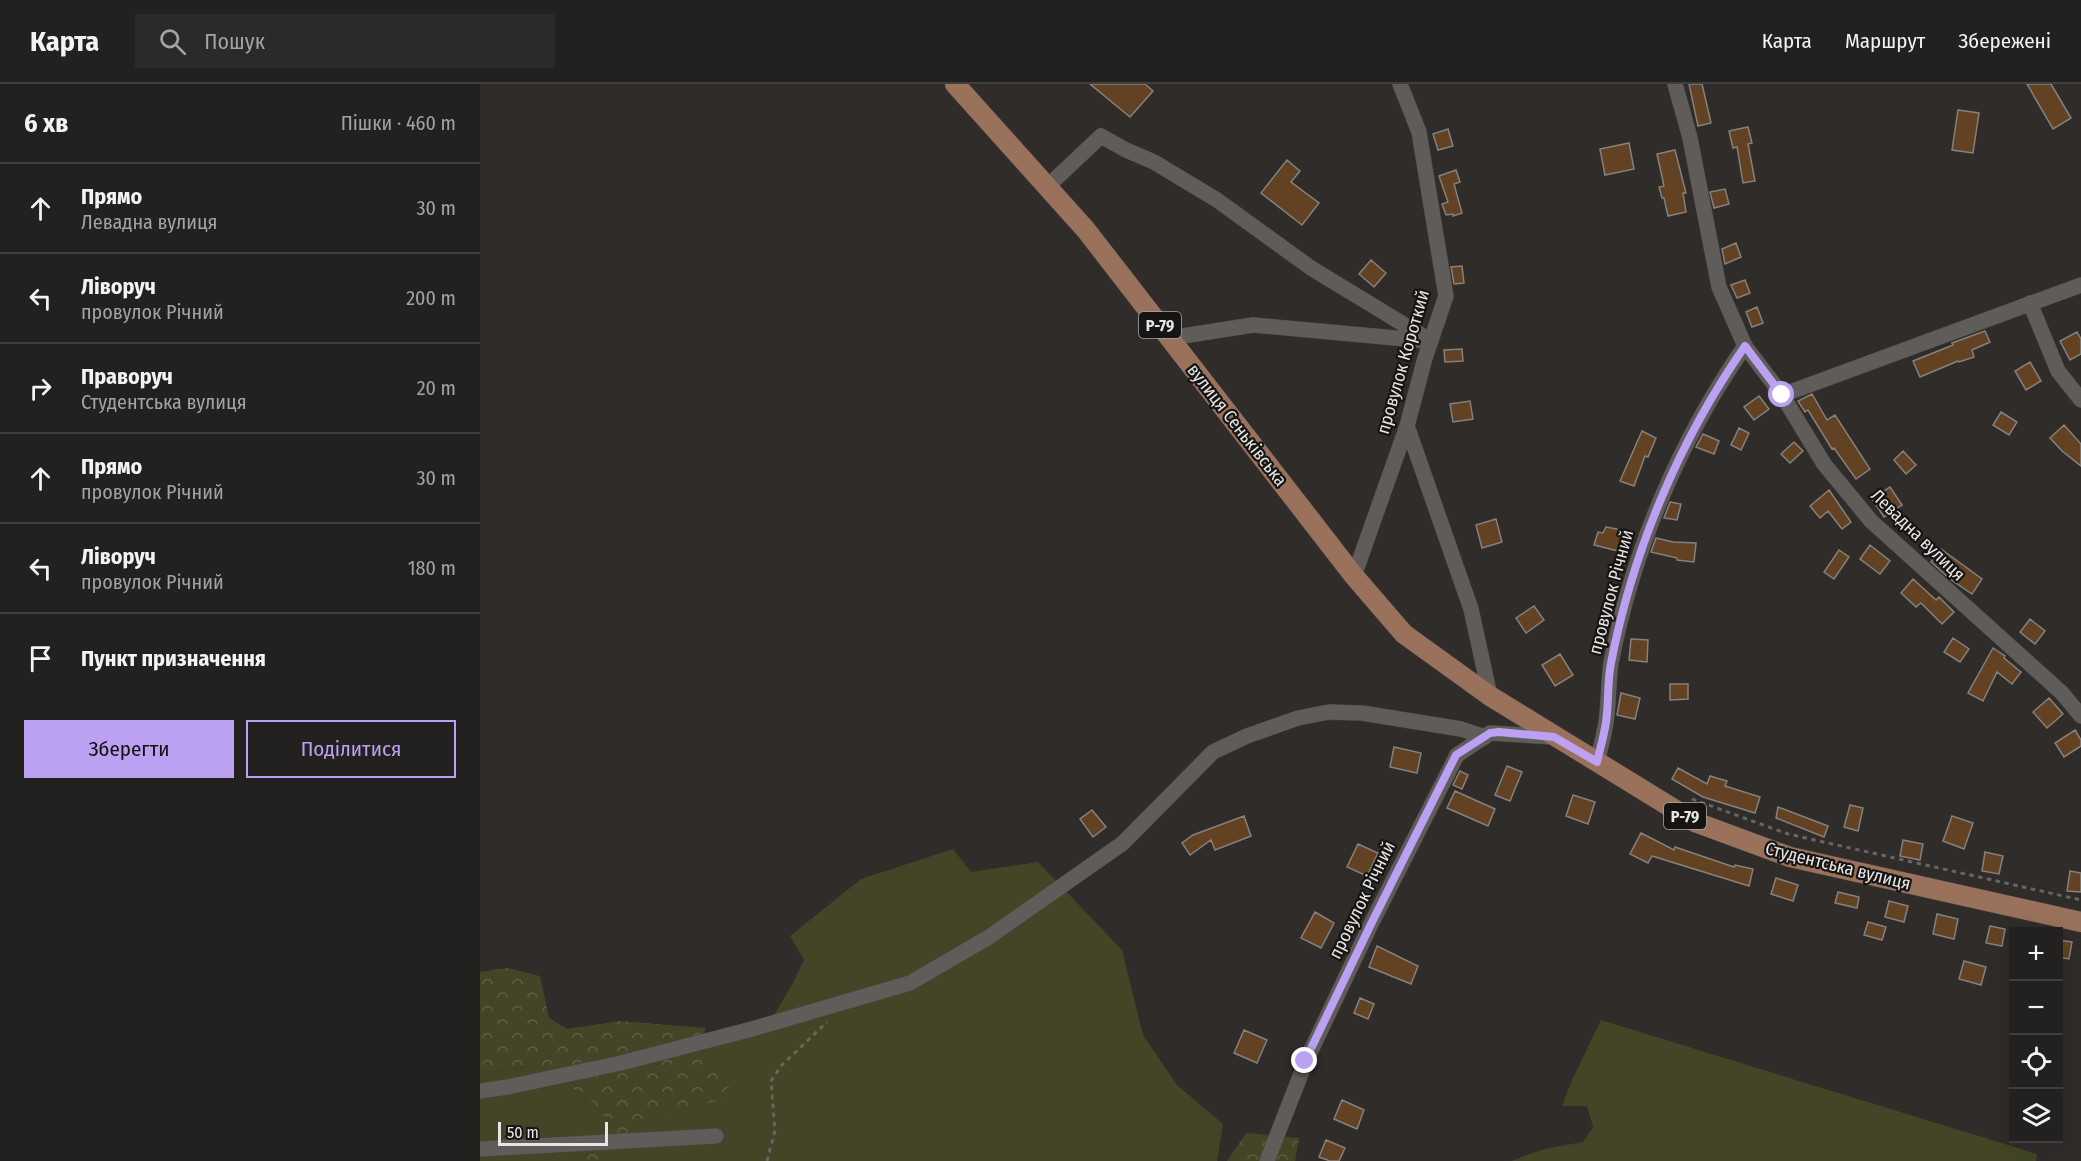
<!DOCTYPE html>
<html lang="uk">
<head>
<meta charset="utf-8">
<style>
  body { margin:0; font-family:"Fira Sans Condensed",sans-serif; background:#2b2929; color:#f1f3f6 }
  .controls { position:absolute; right:18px; bottom:18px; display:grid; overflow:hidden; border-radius:0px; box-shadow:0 6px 24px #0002 }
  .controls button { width:54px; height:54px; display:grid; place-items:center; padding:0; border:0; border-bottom:2px solid #403e3e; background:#232120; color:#f1f3f6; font:30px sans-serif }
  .scale { position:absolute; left:18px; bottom:15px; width:110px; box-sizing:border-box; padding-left:6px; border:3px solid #e6e5e3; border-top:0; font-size:16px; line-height:21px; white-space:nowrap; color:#e6e5e3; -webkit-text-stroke:4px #161514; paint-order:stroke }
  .stop { position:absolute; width:18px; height:18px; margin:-14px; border:4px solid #bca0f2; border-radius:50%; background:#fff }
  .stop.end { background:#bca0f2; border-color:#fff; box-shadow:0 2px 6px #0008 }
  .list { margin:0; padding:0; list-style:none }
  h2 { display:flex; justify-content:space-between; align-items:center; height:78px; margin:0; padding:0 24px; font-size:26px }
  h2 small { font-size:20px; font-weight:400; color:#a3a3a5 }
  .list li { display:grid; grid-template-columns:39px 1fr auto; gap:18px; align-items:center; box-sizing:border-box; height:90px; padding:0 24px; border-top:2px solid #403e3e }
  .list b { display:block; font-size:22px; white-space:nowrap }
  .list p { margin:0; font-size:20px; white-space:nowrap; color:#a3a3a5 }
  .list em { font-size:20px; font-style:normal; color:#a3a3a5 }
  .actions { display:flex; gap:12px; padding:18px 24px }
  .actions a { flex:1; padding:14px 0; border:2px solid #bca0f2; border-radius:0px; text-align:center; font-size:21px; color:#bca0f2 }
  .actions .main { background:#bca0f2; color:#111 }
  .icon { flex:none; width:33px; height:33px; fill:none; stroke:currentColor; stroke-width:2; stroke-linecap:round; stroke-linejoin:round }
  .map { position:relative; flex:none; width:1601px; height:1077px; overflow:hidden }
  header { display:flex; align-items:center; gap:36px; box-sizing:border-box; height:84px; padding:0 30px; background:#232120; border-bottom:2px solid #403e3e }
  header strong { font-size:28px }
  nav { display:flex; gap:33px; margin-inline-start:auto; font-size:21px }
  .search { width:420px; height:54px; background:#2b2929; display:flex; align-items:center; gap:15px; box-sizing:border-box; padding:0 21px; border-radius:0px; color:#a3a3a5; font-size:22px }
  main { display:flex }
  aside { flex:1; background:#232120 }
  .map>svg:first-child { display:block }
  .green { fill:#434526 }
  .forest { fill:url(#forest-crowns) }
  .building { fill:#624223; stroke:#84817e; stroke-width:1.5 }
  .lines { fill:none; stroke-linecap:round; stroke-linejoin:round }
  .minor-casing { stroke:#494745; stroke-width:16 }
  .major-casing { stroke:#494745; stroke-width:21 }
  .path { stroke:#676563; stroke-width:3; stroke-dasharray:4.5 4.5; stroke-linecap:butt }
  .minor { stroke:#5f5c5a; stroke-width:15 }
  .major { stroke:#9a715b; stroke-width:20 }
  .route { stroke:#bca0f2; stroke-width:8 }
  .labels { text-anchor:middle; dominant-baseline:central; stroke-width:4.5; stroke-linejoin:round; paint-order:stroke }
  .shield { fill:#161514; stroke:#a8a7a5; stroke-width:1.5 }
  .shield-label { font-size:16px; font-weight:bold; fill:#e6e5e3 }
  .street-label { font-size:18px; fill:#e6e5e3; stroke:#161514 }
</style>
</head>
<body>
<header>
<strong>Карта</strong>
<div class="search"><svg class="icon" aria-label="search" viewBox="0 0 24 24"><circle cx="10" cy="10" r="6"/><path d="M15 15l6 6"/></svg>Пошук</div>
<nav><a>Карта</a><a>Маршрут</a><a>Збережені</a></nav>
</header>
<main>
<aside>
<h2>6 хв<small>Пішки · 460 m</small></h2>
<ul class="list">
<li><svg class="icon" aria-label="ahead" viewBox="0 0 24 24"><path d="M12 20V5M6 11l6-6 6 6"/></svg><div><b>Прямо</b><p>Левадна вулиця</p></div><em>30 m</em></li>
<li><svg class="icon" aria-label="left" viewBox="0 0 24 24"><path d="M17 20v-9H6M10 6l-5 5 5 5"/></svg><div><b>Ліворуч</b><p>провулок Річний</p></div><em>200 m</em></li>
<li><svg class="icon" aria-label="right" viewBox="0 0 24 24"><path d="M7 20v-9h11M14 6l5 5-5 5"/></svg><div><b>Праворуч</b><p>Студентська вулиця</p></div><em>20 m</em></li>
<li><svg class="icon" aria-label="ahead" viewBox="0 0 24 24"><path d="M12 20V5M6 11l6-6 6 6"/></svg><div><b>Прямо</b><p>провулок Рiчний</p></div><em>30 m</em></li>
<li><svg class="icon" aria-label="left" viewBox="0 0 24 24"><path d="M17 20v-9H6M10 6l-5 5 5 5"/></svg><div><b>Ліворуч</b><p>провулок Рiчний</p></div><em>180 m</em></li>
<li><svg class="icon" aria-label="arrive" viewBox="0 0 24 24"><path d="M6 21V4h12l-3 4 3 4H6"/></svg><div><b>Пункт призначення</b></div></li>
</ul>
<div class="actions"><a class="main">Зберегти</a><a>Поділитися</a></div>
</aside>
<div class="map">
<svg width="1601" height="1077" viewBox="0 0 1601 1077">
  <defs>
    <pattern id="forest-crowns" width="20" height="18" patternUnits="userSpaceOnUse" patternTransform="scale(1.5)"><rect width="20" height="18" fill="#434526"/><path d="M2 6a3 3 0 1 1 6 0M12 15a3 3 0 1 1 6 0" fill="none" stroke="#5e6045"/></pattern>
  </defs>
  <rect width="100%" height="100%" fill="#2f2c2a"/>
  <path class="green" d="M473,765L491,788L558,778L642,866L663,951L697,1001L743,1040L737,1077H0V990L58,981L111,1017L126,1035H167L245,1015L221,983L225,957L288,941L312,901L324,876L310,852L381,795Z
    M1121,936L1557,1070L1556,1077H1031L1064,1065L1103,1058L1113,1043L1107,1022H1082L1092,996Z"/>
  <path class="forest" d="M27,884L60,892L69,934L87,945L140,937L225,944L222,983L252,992L246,1015L180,1032L137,1063L135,1077H90L119,1061L126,1035L111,1017L58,981L0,990V888Z
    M766,1049L819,1054L815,1077H747Z"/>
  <path class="building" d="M610,0H665L673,7L650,33Z
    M1209,0H1222L1231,39L1218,42Z
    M1547,0H1571L1591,34L1573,45Z
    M1478,26L1499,29L1493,69L1472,66Z
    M1268,43L1272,59L1268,60L1275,97L1263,99L1257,63L1253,64L1249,47Z
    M968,45L973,62L958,66L953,50Z
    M1149,59L1154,85L1125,91L1120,65Z
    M1195,66L1206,109H1203L1206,128L1188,132L1184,114H1182L1179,103L1184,102L1177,70Z
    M807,76L820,87L811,98L839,119L822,141L781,109Z
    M976,86L980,98L974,100L982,129L973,132V130L966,131L962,120L968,118L959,92Z
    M1245,105L1249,120L1234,124L1230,108Z
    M1256,159L1261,173L1245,180L1242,165Z
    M891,176L906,189L894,203L879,190Z
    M982,182L984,199L974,200L971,183Z
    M1265,196L1270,209L1257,214L1251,201Z
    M1277,223L1283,239L1272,243L1266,228Z
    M1505,247L1510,258L1492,266L1494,273L1479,278L1478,277L1440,293L1433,277L1473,261L1472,259Z
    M1597,248L1601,255V270L1590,276L1580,257Z
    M982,265L983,277L965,278L964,266Z
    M1550,278L1561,297L1546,306L1535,287Z
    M1332,310L1347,336L1355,331L1390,385L1376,395L1354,364L1352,365L1328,326L1325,328L1318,317Z
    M1279,312L1289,325L1274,336L1264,323Z
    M990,317L993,335L973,338L970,320Z
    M1521,328L1537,338L1529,351L1513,341Z
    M1584,341L1601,360V382L1582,367L1570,354Z
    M1259,344L1269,349L1261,366L1251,361Z
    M1162,347L1176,354L1168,373L1165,372L1154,402L1140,397Z
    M1223,350L1239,357L1234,370L1216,363Z
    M1314,358L1323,367L1310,379L1301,370Z
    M1423,367L1436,381L1426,390L1414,376Z
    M1410,403L1422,421L1404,433L1392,415Z
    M1349,406L1371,438L1362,445L1348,427L1340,434L1330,422Z
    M1190,418L1201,420L1197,436L1184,434Z
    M1016,435L1022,458L1002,464L996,441Z
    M1126,443L1142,446L1140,453L1145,455L1142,468L1114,461L1118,448L1123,449Z
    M1176,454L1193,458L1216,459L1214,478L1197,476V474L1171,468Z
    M1390,461L1410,477L1400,490L1380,475Z
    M1461,465L1502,495L1492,510L1470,495L1451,478Z
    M1359,466L1369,473L1354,495L1344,488Z
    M1433,495L1456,516L1459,513L1474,528L1462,540L1441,519L1436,523L1421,509Z
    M1054,522L1064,536L1046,549L1036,534Z
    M1550,535L1565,547L1555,560L1540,548Z
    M1473,554L1489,565L1480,578L1464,568Z
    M1151,555L1168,556L1167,578L1149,576Z
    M1513,564L1525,572L1524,574L1541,588L1532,600L1517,588L1503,617L1488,609Z
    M1080,570L1093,591L1075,602L1062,581Z
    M1190,600H1208V615L1190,616Z
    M1141,609L1160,614L1155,635L1137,631Z
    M1569,614L1583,630L1567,644L1553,628Z
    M1595,646L1601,656V662L1584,673L1575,659Z
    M914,663L941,669L937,689L910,683Z
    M1027,682L1042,688L1030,717L1015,711Z
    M1198,684L1227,700L1230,692L1247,697L1245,702L1280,713L1275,729L1223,713L1192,695Z
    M980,687L988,691L982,705L973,701Z
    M975,707L1015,725L1008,742L967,724Z
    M1093,711L1115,718L1108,740L1086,732Z
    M1370,721L1383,724L1378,747L1364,743Z
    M1298,723L1348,742L1344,753L1296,734Z
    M612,726L626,743L613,753L600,735Z
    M764,732L771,752L735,766L731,756L710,771L702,759L713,751Z
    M1472,732L1493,739L1484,765L1463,757Z
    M1161,749L1194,766L1195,763L1254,783L1255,781L1273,785L1269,802L1172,772L1168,779L1150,770Z
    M1423,756L1443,760L1440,776L1420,772Z
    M878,760L898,769L887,792L867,783Z
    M1505,768L1523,772L1519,790L1502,787Z
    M1590,787L1601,789V808L1587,807Z
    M1296,794L1318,801L1313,817L1291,810Z
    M1358,808L1379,813L1377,824L1355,819Z
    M1409,817L1428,822L1424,838L1405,833Z
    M835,828L854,839L841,864L821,854Z
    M1457,830L1478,835L1474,855L1453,850Z
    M1388,838L1406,843L1402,856L1384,851Z
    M1510,842L1525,845L1522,862L1506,859Z
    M1578,856L1592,858L1589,875L1578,873Z
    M897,862L938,882L931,900L889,883Z
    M1484,877L1506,883L1501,901L1479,895Z
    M880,914L894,920L888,935L874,929Z
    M764,946L787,956L777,979L754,969Z
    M862,1016L884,1026L877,1045L854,1035Z
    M846,1056L865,1064L859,1077H850L839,1073Z"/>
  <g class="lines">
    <defs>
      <path id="minor" d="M1195,0L1210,54L1239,203L1265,262L1302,311L1344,380L1391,437L1582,609L1601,632
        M568,102L621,52L646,66L674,78L737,116L831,184L951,257
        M1550,219L1578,287L1601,316
        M690,254L773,241L948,257
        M1302,311L1601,201
        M927,342L991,525L1010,612
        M874,492L927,342L945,274L966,212L939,48L920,0
        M1117,679C1120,665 1124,652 1126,638C1129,619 1128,599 1131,579C1153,466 1199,357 1265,262
        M0,1007L28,1003L141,979L272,945L430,899L509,853L643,759L733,668L767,652L818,634L849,628L882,629L981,645L1005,653
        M0,1065L236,1052
        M787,1077L826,977L892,838L977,671L1010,649L1073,653"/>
      <path id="major" d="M475,0L606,146L874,492L924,550L1010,612L1215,738L1310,773L1601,838"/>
    </defs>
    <use href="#minor" class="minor-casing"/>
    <use href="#major" class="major-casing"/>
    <path class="path" d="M1212,715L1308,750L1601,816
      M287,1077L295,1047L291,997L301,982L347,938"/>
    <use href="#minor" class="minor"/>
    <use href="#major" class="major"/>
  </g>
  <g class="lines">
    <path class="route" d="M825,977L892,838L976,671L1010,649L1019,648L1074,653L1117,678C1120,665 1124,652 1126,638C1129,619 1127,599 1131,579C1153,466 1199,357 1265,262L1302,311"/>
  </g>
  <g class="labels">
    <g class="shield">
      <rect x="659" y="228" width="42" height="26" rx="4.5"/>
      <rect x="1184" y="719" width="42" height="26" rx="4.5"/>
    </g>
    <g class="shield-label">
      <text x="680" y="241">Р-79</text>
      <text x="1205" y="732">Р-79</text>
    </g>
    <g class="street-label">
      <text transform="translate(923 278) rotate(-74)">провулок Короткий</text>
      <text transform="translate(757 341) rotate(52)">вулиця Сенькiвська</text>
      <text transform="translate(1438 451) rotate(44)">Левадна вулиця</text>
      <text transform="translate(1131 508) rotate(-75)">провулок Річний</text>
      <text transform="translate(1358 782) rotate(14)">Студентська вулиця</text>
      <text transform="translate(882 816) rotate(-64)">провулок Рiчний</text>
    </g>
  </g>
</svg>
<div class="controls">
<button>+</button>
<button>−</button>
<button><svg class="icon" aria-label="locate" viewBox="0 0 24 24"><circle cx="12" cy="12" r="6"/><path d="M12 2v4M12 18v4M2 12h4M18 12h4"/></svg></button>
<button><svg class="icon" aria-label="layers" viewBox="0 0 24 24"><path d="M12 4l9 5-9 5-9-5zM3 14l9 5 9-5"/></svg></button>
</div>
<div class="scale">50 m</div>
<div class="stop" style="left:1302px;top:311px"></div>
<div class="stop end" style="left:825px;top:977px"></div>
</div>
</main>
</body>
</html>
